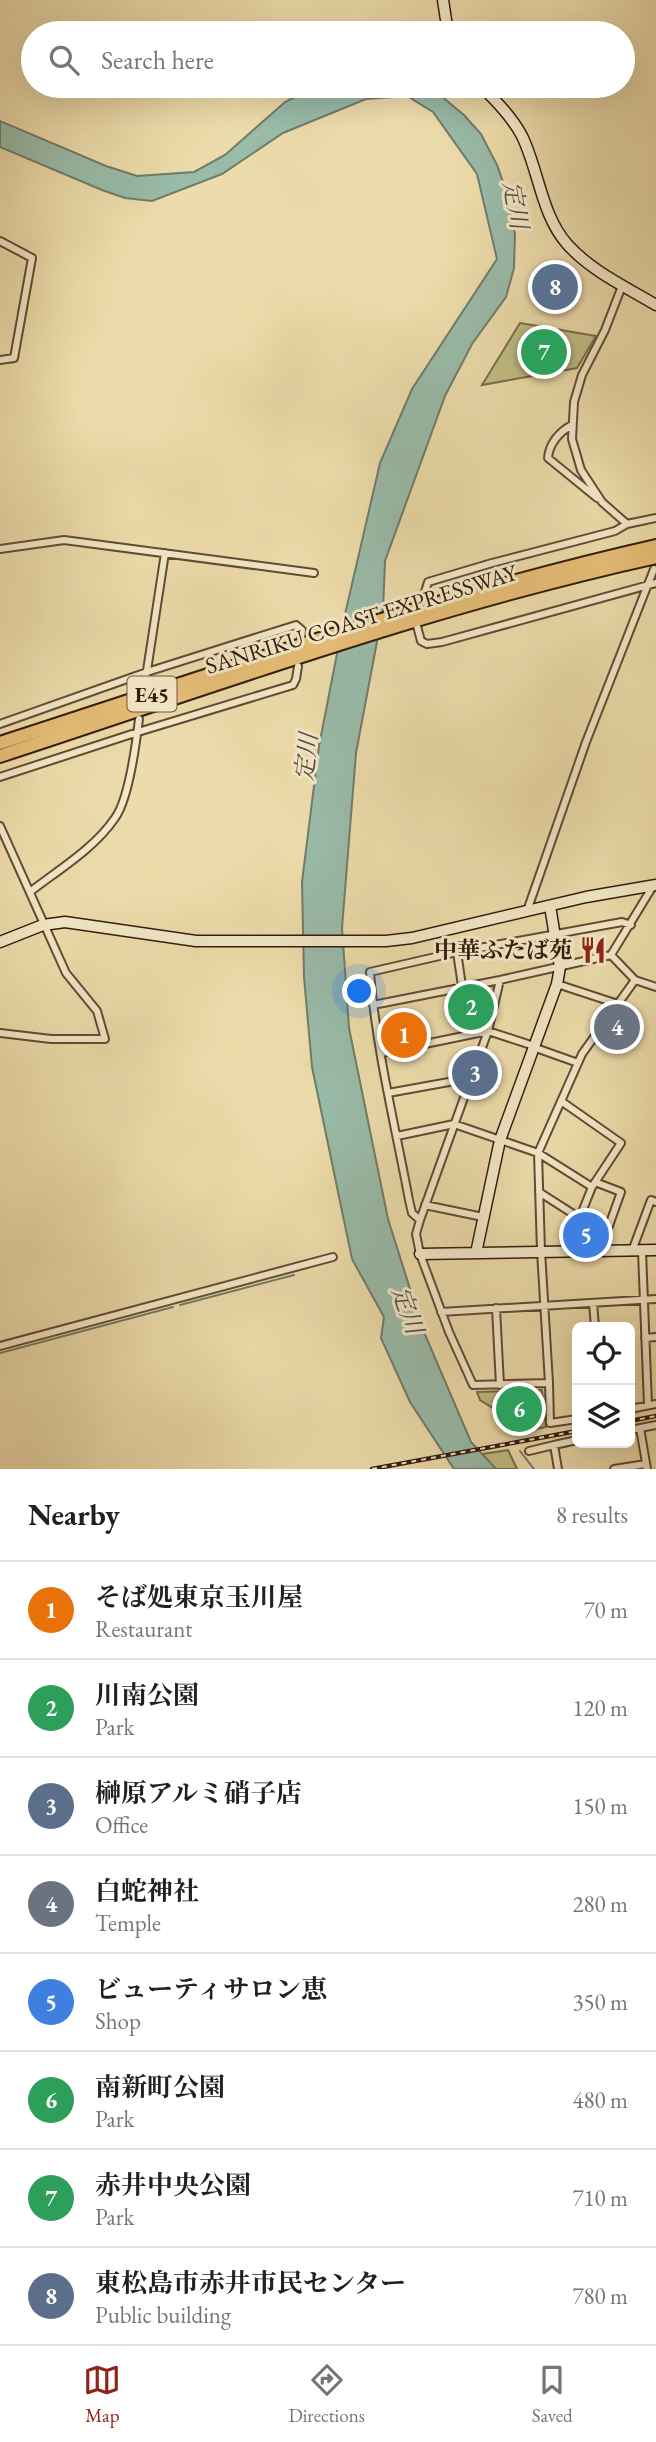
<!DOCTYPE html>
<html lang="en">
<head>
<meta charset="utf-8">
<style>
  body { margin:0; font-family:"EB Garamond","Noto Serif JP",serif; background:#f2f2f2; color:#202124 }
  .controls { position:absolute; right:21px; bottom:21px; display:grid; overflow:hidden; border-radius:10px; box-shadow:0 7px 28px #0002 }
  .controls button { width:63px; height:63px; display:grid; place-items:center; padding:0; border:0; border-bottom:2px solid #e0e0e0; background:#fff; color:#202124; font:35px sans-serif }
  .you { position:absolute; left:360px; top:992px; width:24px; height:24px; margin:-18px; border:5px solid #fff; border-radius:50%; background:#1a73e8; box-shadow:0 0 0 10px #1a73e833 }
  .badge { display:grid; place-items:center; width:46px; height:46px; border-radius:50%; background:#8f2418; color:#fff; font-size:23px; font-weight:700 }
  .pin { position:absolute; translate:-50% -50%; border:4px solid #fff; box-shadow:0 2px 7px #0006 }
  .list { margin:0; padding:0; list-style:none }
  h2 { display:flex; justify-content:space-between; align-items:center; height:91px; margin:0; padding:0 28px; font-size:30px }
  h2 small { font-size:23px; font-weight:400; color:#757577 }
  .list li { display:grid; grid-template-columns:46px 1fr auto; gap:21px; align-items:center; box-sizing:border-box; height:98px; padding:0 28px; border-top:2px solid #e0e0e0 }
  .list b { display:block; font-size:26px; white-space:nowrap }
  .list p { margin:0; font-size:23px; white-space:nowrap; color:#757577 }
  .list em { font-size:23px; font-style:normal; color:#757577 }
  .icon { flex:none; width:38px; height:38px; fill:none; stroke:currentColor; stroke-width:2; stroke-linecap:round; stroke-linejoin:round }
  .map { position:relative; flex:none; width:656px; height:1469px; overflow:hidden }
  .search { position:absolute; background:#fff; box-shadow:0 7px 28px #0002; left:21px; right:21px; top:21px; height:77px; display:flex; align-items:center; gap:18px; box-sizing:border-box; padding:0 24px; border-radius:38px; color:#757577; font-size:26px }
  .sheet { height:875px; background:#fff }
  nav { display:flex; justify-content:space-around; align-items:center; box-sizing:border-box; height:98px; border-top:2px solid #e0e0e0; background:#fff; font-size:19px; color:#757577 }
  nav a { display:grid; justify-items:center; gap:4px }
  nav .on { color:#8f2418 }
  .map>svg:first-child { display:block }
  .green { fill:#c0be83; stroke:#7a6c48; stroke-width:2 }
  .water { fill:#99bcaa; stroke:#717c6b; stroke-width:2 }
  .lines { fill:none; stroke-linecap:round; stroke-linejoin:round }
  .stream { stroke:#717c6b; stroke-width:2 }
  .street-tunnel { stroke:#c8b58b; stroke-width:6; stroke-dasharray:6 3; stroke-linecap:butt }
  .street-casing { stroke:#624b34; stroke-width:10 }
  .secondary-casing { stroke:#341b0c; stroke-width:13 }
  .highway-casing { stroke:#341b0c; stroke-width:16 }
  .street { stroke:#f3e8c8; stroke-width:6 }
  .secondary { stroke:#f3e8c8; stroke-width:10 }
  .highway { stroke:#e6be76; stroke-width:12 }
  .rail-casing { stroke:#341b0c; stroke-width:4.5 }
  .rail { stroke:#f3e8c8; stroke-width:2; stroke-dasharray:5; stroke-linecap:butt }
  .labels { text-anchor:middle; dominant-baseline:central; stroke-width:6; stroke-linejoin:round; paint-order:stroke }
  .shield { fill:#f3e8c8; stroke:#6d5844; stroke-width:2 }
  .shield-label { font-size:21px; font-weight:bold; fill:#341b0c }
  .street-label { font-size:23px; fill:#341b0c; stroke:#f3e8c8 }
  .poi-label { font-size:23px; font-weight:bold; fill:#341b0c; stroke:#f3e8c8; text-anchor:end }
  .water-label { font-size:24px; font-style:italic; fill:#524b3b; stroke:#f3e8c8 }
</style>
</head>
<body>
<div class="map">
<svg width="656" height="1469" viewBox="0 0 656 1469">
  <rect width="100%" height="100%" fill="#eddcab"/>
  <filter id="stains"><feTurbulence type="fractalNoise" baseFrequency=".00286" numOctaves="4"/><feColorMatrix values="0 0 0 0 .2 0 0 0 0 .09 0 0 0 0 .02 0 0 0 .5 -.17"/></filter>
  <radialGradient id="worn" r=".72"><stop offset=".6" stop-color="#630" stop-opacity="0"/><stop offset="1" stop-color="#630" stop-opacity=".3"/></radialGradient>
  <path class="green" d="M520,323L596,336L577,368L482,385Z
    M499,983L483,1029L463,1033L462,1021L454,1022L449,993Z
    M542,1390L546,1427L521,1432L514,1421L480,1400L477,1392Z
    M508,1450L517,1469H495L482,1454Z"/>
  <path class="water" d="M316,86H429L464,115L481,134L497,165L507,193L515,234L514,268L506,297L472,344L445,396L385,561L383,610L356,753L342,928L349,1028L388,1219L423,1330L471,1442L496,1469H454L410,1402L381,1338L384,1317L352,1259L312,1067L304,977L302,882L319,746L343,623L380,463L412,389L497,259L477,174L433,112L407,96L366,99L283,133L222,174L152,201L125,198L102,190L0,147V121L106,166L137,176L194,172L225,155L285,102Z"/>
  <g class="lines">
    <path class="stream" d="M180,1305L294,1275
      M0,1353L173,1307
      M520,1451L534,1469"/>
    <path class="street-tunnel" d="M143,697L146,677"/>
    <defs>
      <path id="street" d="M0,241L32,258L14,358L0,360
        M622,286L605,330L582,375L574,402L572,439L581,470L602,502L627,524
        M572,425C559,432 549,444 548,458L597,498
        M0,549L64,540L314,573
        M422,602L428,582L492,563L615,531L627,524L656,518
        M417,626L421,641L427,644L442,642L656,583
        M146,677L165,553
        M0,724L147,672L296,625L302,630L301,640
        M0,777L138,732L293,685L296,679L298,666
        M0,826L66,973L97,1011L105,1039H51L0,1033
        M30,892C58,870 94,849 115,818C129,799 136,744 139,719
        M527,911L586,742L654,569
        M457,952L462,986
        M611,955L635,980L656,987
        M557,984L618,1004
        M373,1005L500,980L611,955L653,886
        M533,1047L578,1063
        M381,1053L488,1031L534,1046
        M388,1093L471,1078
        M561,1101L621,1143L592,1187L566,1252
        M397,1136L454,1124L538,1153L592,1187
        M595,1182L621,1192L600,1251
        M539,1192L578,1217
        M425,1205L483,1217
        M420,1220L488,1031L500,980
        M632,1251L651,1200L656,1202
        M642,1251L648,1405
        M593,1303L595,1327
        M496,1308L500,1385
        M441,1312L656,1299
        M645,1338L656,1337
        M0,1346L333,1257
        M549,1383L541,1251L538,1153L582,1054L635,980
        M630,1409L656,1404
        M577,1419L550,1423L549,1383L473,1385L449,1332L420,1254L416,1234L420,1220L412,1213L409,1200C395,1125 376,1049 370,972L457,952L622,922L631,925
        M640,1428L647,1469
        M630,1430L656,1425
        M529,1451L554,1445
        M558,1469L554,1445L577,1440
        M614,1469L646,1464"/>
      <path id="secondary" d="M443,0L448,33
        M481,86C496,101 512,117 522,136C539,171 541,214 567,244C591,271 626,287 656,305
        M0,942L43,925L65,922L196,941H386L412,938L586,897L656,885
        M476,1253L500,1140L557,984L560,967L550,906
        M420,1254L656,1250"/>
      <path id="highway" d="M0,743C217,673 434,596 656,546
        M0,756C217,685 433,606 656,557"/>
    </defs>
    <use href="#street" class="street-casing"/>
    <use href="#secondary" class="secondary-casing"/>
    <use href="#highway" class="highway-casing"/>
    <use href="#street" class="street"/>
    <use href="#secondary" class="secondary"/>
    <use href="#highway" class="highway"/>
    <defs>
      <path id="rail" d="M630,1421L656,1416
        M372,1469L577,1431"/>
    </defs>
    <use href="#rail" class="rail-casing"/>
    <use href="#rail" class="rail"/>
  </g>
  <defs>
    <symbol id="restaurant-bare" viewBox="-9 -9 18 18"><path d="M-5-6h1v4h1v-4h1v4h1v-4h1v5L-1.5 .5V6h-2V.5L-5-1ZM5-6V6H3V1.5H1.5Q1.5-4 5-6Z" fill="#8f2418" stroke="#f3e8c8" stroke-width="2.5" paint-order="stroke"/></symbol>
  </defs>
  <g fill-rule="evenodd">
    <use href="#restaurant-bare" x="574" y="931" width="38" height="38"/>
  </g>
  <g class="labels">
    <rect class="shield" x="127.5" y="676.5" width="49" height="35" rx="5"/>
    <g class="shield-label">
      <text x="152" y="694">E45</text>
    </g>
    <g class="street-label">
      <text transform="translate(361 619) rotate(-17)">SANRIKU COAST EXPRESSWAY</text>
    </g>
    <g class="poi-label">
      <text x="572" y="950">中華ふたば苑</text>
    </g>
    <g class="water-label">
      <text transform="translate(516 205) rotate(80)">定川</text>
      <text transform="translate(306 757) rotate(-84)">定川</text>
      <text transform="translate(408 1310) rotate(70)">定川</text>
    </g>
  </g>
  <rect width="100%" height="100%" filter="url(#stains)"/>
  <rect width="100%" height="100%" fill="url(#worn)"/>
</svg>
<div class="controls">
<button><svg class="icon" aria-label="locate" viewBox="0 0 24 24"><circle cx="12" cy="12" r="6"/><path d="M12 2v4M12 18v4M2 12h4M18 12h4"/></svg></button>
<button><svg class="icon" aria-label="layers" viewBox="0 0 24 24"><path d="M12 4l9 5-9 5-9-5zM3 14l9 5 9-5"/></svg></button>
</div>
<div class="you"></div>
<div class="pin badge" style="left:404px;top:1035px;background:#e8710a">1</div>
<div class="pin badge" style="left:471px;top:1007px;background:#2e9e5b">2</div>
<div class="pin badge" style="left:475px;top:1073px;background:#5c6f8a">3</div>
<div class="pin badge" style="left:617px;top:1027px;background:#6b7280">4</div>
<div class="pin badge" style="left:586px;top:1235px;background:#3f7fe0">5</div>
<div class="pin badge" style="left:519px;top:1409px;background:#2e9e5b">6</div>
<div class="pin badge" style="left:544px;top:352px;background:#2e9e5b">7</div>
<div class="pin badge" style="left:555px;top:287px;background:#5c6f8a">8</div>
<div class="search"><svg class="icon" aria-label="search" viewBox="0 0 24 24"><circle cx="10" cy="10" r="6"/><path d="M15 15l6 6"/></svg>Search here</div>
</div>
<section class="sheet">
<h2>Nearby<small>8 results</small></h2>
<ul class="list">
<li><span class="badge" style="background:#e8710a">1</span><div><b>そば処東京玉川屋</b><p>Restaurant</p></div><em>70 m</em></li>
<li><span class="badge" style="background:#2e9e5b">2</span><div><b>川南公園</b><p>Park</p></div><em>120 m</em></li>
<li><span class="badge" style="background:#5c6f8a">3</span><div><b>榊原アルミ硝子店</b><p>Office</p></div><em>150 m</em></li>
<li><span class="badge" style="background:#6b7280">4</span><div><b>白蛇神社</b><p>Temple</p></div><em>280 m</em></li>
<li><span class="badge" style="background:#3f7fe0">5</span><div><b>ビューティサロン恵</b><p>Shop</p></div><em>350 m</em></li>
<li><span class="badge" style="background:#2e9e5b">6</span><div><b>南新町公園</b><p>Park</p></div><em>480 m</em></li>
<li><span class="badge" style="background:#2e9e5b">7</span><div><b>赤井中央公園</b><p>Park</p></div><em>710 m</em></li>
<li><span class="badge" style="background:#5c6f8a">8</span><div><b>東松島市赤井市民センター</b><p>Public building</p></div><em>780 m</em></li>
</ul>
</section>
<nav>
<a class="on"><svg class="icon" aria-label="map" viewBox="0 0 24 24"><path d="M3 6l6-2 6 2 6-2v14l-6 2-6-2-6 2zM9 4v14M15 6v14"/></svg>Map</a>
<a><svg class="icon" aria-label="directions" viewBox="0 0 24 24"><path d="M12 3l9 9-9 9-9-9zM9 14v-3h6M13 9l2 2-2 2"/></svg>Directions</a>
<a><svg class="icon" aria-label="saved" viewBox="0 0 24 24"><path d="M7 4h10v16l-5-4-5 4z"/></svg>Saved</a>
</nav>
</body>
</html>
